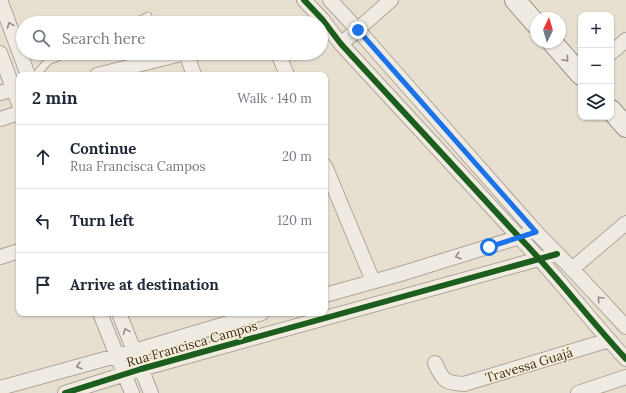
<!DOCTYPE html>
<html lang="en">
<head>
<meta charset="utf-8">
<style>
  body { margin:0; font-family:Lora,serif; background:#f2f2f3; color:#1f2937 }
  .controls { position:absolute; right:12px; top:12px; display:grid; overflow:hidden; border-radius:8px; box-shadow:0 1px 3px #0004 }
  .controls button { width:36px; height:36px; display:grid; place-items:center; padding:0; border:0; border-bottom:1px solid #e0e1e3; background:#fff; color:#1f2937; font:20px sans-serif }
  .compass { position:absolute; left:530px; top:12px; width:36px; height:36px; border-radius:50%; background:#fff; box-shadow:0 1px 3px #0004; rotate:5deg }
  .stop { position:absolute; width:12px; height:12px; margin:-9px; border:3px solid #1a73e8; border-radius:50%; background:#fff }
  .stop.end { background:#1a73e8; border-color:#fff; box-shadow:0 1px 4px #0008 }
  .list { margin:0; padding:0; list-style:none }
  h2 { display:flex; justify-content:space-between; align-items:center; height:52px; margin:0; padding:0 16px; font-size:17px }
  h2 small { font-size:13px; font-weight:400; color:#747a83 }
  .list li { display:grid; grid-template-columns:26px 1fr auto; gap:12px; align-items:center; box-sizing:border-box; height:64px; padding:0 16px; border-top:1px solid #e0e1e3 }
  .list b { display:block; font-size:15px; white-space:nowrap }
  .list p { margin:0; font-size:13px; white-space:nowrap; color:#747a83 }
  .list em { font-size:13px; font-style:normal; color:#747a83 }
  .icon { flex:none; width:22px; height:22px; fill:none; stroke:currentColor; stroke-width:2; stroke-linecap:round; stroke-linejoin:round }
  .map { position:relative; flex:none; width:626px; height:393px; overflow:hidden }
  .search { position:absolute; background:#fff; box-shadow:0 1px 3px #0004; left:16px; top:16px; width:312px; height:44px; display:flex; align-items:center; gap:10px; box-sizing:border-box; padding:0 14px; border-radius:22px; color:#747a83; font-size:15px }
  .panel { position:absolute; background:#fff; box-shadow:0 1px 3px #0004; left:16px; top:72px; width:312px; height:244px; border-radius:8px }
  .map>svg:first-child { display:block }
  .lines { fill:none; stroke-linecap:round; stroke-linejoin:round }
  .service-casing { stroke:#ada599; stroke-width:9 }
  .minor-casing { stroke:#ada599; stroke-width:16 }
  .secondary-casing { stroke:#9c958a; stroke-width:22 }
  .service { stroke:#efebe3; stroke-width:7 }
  .minor { stroke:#efebe3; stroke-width:14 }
  .secondary { stroke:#efebe3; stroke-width:20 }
  .cycleway-casing { stroke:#f7eed8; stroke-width:8 }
  .cycleway { stroke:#1b5e20; stroke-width:6 }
  .oneway { stroke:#968c82 }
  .route { stroke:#1a73e8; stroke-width:5 }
  .labels { text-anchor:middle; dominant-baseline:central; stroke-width:3; stroke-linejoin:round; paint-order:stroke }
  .street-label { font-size:13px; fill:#3d2e20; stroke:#f7eed8 }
</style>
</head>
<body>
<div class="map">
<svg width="626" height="393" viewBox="0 0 626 393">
  <rect width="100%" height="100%" fill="#e7e0d1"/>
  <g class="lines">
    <defs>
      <path id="service" d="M135,23L148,16
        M36,75L48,61L67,53"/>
      <path id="minor" d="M0,0L28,75
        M304,0L322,19L341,44L519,237C557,276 589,319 626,359
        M330,0L358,30L536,232L572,269L626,327
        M341,44L391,0
        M0,53L19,104
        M186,53L194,75
        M278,53L287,75
        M611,53L626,40
        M97,75L185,53
        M0,93L19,87
        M0,119L19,113
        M325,166L373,281
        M0,257L19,251
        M572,269L626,223
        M325,295L397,275L526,235
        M100,313L132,393
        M119,313L151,393
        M435,363C443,381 445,383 464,384L609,340
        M0,388L134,351L262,313
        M65,393L141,369L557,254
        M578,393L626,377"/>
      <path id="secondary" d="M515,0L536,24
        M552,42L581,75
        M611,110L626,127"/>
    </defs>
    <use href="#service" class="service-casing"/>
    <use href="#minor" class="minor-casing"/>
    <use href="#secondary" class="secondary-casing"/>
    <use href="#service" class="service"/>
    <use href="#minor" class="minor"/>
    <use href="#secondary" class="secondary"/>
    <defs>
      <path id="cycleway" d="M304,0L322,19L341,44L519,237C557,276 589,319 626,359
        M65,393L141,369L557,254"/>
    </defs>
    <use href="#cycleway" class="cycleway-casing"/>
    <use href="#cycleway" class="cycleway"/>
  </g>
  <defs><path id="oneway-chevron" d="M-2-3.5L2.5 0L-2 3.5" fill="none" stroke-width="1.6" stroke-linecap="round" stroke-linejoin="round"/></defs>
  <g class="oneway">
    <use href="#oneway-chevron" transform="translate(10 25) rotate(-110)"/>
    <use href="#oneway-chevron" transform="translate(566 59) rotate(49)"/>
    <use href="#oneway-chevron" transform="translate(458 256) rotate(163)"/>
    <use href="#oneway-chevron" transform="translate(600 299) rotate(-133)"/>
    <use href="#oneway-chevron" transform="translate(126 331) rotate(-111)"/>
    <use href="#oneway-chevron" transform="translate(79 366) rotate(164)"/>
  </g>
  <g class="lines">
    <path class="route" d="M358,30L536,232L489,247"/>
  </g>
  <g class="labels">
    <g class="street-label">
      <text transform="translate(192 344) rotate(-16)">Rua Francisca Campos</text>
      <text transform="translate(529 365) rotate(-17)">Travessa Guajá</text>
    </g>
  </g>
</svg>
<div class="controls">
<button>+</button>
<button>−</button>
<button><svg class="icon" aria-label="layers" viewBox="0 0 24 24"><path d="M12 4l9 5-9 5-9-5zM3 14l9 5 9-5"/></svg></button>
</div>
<svg class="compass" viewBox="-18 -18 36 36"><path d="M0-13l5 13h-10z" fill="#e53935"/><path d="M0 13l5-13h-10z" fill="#747a83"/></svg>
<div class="stop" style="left:489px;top:247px"></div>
<div class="stop end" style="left:358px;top:30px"></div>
<div class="search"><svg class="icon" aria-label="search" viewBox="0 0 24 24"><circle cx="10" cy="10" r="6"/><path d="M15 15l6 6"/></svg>Search here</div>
<section class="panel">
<h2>2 min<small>Walk · 140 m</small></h2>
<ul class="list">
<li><svg class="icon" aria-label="ahead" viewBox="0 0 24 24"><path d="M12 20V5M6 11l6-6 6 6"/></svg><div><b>Continue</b><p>Rua Francisca Campos</p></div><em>20 m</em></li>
<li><svg class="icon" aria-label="left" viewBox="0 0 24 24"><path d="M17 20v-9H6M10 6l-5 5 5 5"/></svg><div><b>Turn left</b></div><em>120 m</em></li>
<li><svg class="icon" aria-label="arrive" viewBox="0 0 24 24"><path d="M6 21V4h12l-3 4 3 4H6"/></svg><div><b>Arrive at destination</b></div></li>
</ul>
</section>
</div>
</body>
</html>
